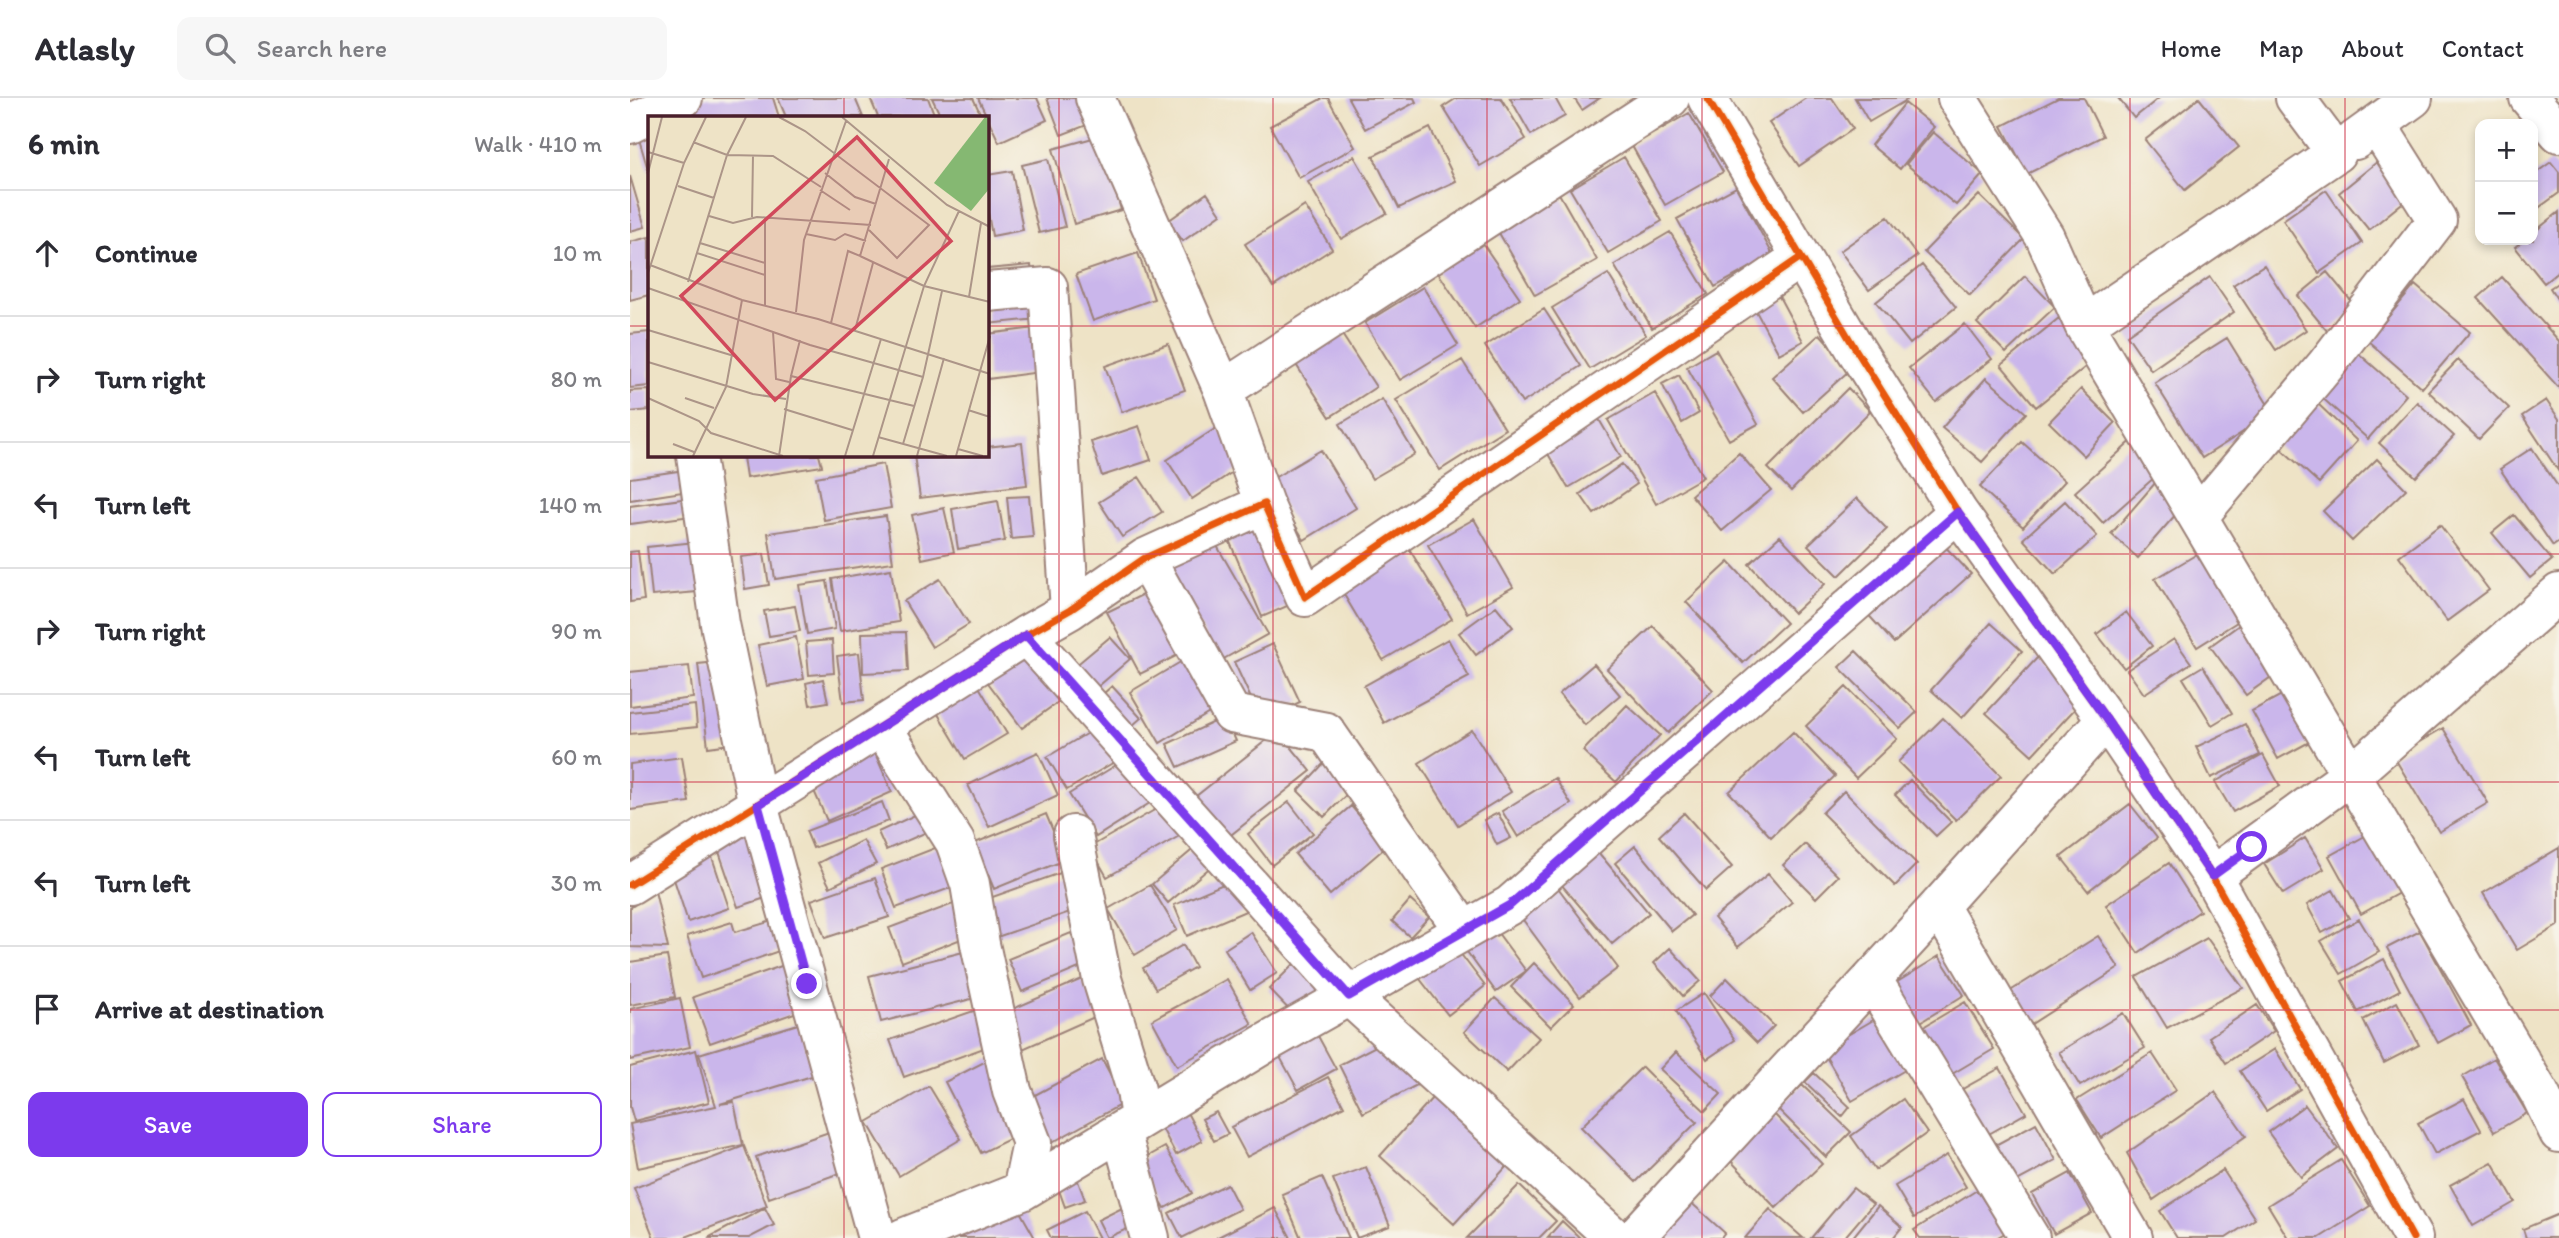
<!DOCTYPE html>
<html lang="en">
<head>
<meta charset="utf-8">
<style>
  body { margin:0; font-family:Itim,sans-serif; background:#f7f7f7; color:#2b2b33 }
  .controls { position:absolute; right:21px; top:21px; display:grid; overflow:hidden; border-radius:14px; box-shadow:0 4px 10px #0003 }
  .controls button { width:63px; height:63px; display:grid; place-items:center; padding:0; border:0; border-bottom:2px solid #e1e1e2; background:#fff; color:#2b2b33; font:35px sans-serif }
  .stop { position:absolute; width:21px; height:21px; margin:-16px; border:5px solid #7c3aed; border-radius:50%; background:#fff }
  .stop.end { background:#7c3aed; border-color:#fff; box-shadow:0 2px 7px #0008 }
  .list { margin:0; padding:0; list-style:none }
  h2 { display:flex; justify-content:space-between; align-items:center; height:91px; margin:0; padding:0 28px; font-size:30px }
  h2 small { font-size:23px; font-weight:400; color:#7c7c81 }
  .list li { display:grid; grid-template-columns:46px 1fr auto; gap:21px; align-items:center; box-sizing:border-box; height:126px; padding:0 28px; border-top:2px solid #e1e1e2 }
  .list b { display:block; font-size:26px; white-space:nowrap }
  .list em { font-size:23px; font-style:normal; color:#7c7c81 }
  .actions { display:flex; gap:14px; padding:21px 28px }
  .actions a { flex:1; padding:16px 0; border:2px solid #7c3aed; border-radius:14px; text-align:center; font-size:24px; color:#7c3aed }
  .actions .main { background:#7c3aed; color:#fff }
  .icon { flex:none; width:38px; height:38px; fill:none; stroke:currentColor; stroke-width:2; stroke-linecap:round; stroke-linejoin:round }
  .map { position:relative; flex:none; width:1929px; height:1140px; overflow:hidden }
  header { display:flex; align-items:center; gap:42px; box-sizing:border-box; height:98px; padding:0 35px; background:#fff; border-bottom:2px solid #e1e1e2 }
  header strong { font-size:33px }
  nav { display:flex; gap:38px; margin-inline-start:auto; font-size:24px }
  .search { width:490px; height:63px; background:#f7f7f7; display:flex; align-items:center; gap:18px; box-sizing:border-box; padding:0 24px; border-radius:14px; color:#7c7c81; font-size:26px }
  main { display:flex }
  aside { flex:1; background:#fff }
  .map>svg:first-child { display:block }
  .building { fill:#cab6eb }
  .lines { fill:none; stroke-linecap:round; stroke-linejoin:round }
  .minor-casing { stroke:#9c8178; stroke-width:42 }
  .minor { stroke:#fff; stroke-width:38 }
  .cycleway-casing { stroke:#f7f3e8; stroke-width:11 }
  .cycleway { stroke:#e8590c; stroke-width:7 }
  .route { stroke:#7c3aed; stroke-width:9 }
  .grid { fill:none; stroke:#d1495b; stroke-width:2; stroke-opacity:0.55 }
  .inset-road { fill:none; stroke:#ac9588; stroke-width:2 }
  .view { fill:#d1495b; fill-opacity:0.15; stroke:#d1495b; stroke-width:3.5 }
  .inset-edge { fill:none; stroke:#4a1f2b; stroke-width:3.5 }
</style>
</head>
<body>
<header>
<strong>Atlasly</strong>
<div class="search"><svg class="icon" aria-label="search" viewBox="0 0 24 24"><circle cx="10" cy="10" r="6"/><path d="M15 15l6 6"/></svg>Search here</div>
<nav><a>Home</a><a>Map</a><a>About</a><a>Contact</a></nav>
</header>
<main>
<aside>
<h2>6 min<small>Walk · 410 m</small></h2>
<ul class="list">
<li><svg class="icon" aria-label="ahead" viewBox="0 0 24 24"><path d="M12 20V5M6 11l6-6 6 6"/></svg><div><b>Continue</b></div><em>10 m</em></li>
<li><svg class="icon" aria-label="right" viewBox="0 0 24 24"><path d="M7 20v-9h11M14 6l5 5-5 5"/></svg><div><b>Turn right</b></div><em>80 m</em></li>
<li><svg class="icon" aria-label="left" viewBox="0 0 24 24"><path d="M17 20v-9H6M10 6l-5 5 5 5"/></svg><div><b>Turn left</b></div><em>140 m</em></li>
<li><svg class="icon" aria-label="right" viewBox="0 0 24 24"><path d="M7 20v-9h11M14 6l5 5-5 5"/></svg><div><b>Turn right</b></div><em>90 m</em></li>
<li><svg class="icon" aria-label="left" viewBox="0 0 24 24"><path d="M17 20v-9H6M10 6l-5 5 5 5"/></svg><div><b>Turn left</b></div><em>60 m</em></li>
<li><svg class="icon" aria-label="left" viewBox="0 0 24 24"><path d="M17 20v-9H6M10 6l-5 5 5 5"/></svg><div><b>Turn left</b></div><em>30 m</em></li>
<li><svg class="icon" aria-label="arrive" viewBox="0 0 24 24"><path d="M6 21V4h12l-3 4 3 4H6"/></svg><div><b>Arrive at destination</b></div></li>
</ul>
<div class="actions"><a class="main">Save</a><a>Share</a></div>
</aside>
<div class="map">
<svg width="1929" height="1140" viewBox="0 0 1929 1140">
  <rect width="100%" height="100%" fill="#f7f3e8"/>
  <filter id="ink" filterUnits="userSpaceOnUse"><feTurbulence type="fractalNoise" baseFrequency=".0143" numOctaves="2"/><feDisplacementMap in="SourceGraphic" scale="14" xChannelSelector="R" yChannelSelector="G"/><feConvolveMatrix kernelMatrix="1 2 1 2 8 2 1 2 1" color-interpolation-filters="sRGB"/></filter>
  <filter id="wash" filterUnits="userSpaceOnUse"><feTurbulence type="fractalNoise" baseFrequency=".00686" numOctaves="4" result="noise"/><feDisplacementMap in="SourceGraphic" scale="28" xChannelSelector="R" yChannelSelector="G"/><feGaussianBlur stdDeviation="1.57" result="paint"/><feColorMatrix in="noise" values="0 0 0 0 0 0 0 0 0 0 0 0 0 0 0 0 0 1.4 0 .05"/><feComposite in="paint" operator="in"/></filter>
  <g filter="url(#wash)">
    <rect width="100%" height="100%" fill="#eee3c6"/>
    <g id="blocks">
      <path class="building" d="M69,0H143L149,19H67L63,2Z
        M148,0H225L233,19H156Z
        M240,0H298L304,16L297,19H248Z
        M302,0H343L352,19H311Z
        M348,0H407L417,22L369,44Z
        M417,0H456L465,24L431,37Z
        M693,0H698L725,49L669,80L640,28Z
        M718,0H784L786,4L735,31Z
        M827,0H871L896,41L850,68L813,9Z
        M880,0H925L935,18L901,37Z
        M944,0H970L952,12Z
        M1176,0H1202L1223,31L1169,68L1139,25Z
        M1225,0H1280L1239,24Z
        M1428,0H1454L1473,38L1397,76L1372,28Z
        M1488,0H1529L1504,20Z
        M1569,0L1609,49L1555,92L1515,42Z
        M1275,5L1304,29L1270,71L1241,47Z
        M1059,15L1093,74L1035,107L1002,48Z
        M19,27V75L6,31Z
        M800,30L826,83L769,110L743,58Z
        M1303,34L1353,76L1326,107L1276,66Z
        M470,38L491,112L444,126L423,51Z
        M724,58L757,115L711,141L678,84Z
        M994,59L1032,123L978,155L940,91Z
        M418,61L435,129L409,135L392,67Z
        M1747,64L1777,101L1739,132L1709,95Z
        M1921,64L1929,74V95L1903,114V77Z
        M382,73L393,132L362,138L357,110V77Z
        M0,78L15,129L0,133Z
        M1106,89L1143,157L1085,189L1047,121Z
        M927,92L967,162L905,197L865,128Z
        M1696,92L1732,145L1689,175L1653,122Z
        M577,95L591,116L553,143L538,123Z
        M1349,97L1394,141L1340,197L1294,154Z
        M675,108L702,151L643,189L615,146Z
        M1929,114V173L1914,185L1885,149L1894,142H1903V135Z
        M1258,119L1287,158L1239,192L1210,153Z
        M1040,134L1078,196L1022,230L984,167Z
        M19,139V197L0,202V144Z
        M851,143L890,200L845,230L807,173Z
        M508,155L524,201L463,223L446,176Z
        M401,167L407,221L357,226V171Z
        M1292,167L1326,209L1280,246L1246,204Z
        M1634,167L1676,232L1646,252L1603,187Z
        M1697,174L1727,210L1698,234L1668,198Z
        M978,176L1016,237L960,271L922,210Z
        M1395,178L1425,209L1376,255L1347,225Z
        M1580,179L1604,214L1521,272L1497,237Z
        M1872,179L1929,243V290L1848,200Z
        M1929,184V204L1920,190Z
        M1785,187L1840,234L1792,290L1738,243Z
        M793,189L828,247L770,282L735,225Z
        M1145,191L1173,243L1149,256L1121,204Z
        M914,211L951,268L892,305L855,248Z
        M1429,220L1464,262L1406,309L1371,267Z
        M1335,226L1362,261L1306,304L1279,270Z
        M405,230L411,274L357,281V236Z
        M19,234V288L0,290V236Z
        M711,235L746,289L700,319L665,265Z
        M1190,236L1221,271L1173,314L1142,279Z
        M1597,240L1643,315L1572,360L1525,285Z
        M538,246L555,292L492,314L475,268Z
        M1086,252L1128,326L1099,342L1057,269Z
        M1727,254L1776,297L1738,341L1689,297Z
        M832,262L875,331L810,372L766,302Z
        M1828,262L1879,310L1849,341L1798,293Z
        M1049,277L1069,315L1052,325L1032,286Z
        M1356,280L1396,315L1352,364L1312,330Z
        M1218,290L1240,313L1161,393L1138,370Z
        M1451,291L1485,325L1454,358L1419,324Z
        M19,292V312L0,314V293Z
        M1025,295L1073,379L1026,406L978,322Z
        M752,301L785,356L742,381L710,326Z
        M1916,302L1929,321V374L1892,318Z
        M1787,304L1824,338L1786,379L1749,345Z
        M1687,305L1727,343L1689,385L1647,347Z
        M967,318L991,359L938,390L914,349Z
        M509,328L521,362L472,378L461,344Z
        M588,329L613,367L562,401L537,362Z
        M1506,339L1534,371L1473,425L1445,394Z
        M1392,344L1435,383L1393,429L1350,389Z
        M392,345L397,387L290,400L284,357H357V349Z
        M1902,350L1929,390V444L1923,448L1870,371Z
        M691,352L726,410L674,442L639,383Z
        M1109,355L1141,392L1092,433L1061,397Z
        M125,357H189L192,368L116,380L113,359Z
        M1747,361L1776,391L1722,443L1693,413Z
        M253,366L261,410L194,422L186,379Z
        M992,366L1007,386L964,416L950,396Z
        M55,372L59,393L0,402V380Z
        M509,379L532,414L492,439L469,404Z
        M1526,384L1553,408L1508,460L1481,436Z
        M399,398L403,439L381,441L377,399Z
        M60,400L62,418L0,426V408Z
        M1227,400L1257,431L1209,478L1178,447Z
        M368,403L375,443L328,451L322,411Z
        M1435,403L1467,438L1425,476L1393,441Z
        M314,410L324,454L292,461L282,417Z
        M1884,417L1922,462L1900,480L1862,435Z
        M256,418L263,464L145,481L138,435Z
        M635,418L671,502L632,519L596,435Z
        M844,421L883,489L837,515L798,447Z
        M1810,427L1859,492L1817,523L1769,458Z
        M1150,438L1195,486L1164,515L1119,466Z
        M583,441L638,536L590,563L536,469Z
        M85,442L90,492L22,498L17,449Z
        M1309,442L1341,476L1264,545L1233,511Z
        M778,449L822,521L753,562L710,490Z
        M1574,452L1615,519L1567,549L1525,481Z
        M8,453L14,502L0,504V454Z
        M134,456L139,487L115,491L111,459Z
        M1099,464L1156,525L1113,565L1056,504Z
        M261,471L269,524L210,533L202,481Z
        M310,481L339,526L302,549L274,503Z
        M197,483L205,531L177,536L169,487Z
        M518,494L550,556L510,576L477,514Z
        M165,508L170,533L139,538L134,513Z
        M866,508L883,529L846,557L829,535Z
        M1496,514L1522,548L1494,570L1467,536Z
        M1361,525L1392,553L1332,620L1301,592Z
        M1612,525L1648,574L1616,597L1580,548Z
        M1023,528L1083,592L1038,635L977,571Z
        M276,534L278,573L233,575L232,535Z
        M166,539L174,581L137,588L128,547Z
        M480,539L500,561L464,592L444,569Z
        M818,541L839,579L754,625L734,588Z
        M1544,541L1561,565L1514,596L1497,572Z
        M202,542L204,575L179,577L176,544Z
        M643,546L670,604L631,622L604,564Z
        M398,550L435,599L392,630L356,582Z
        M1226,553L1287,614L1270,630L1209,569Z
        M229,555L234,602L213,604L207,558Z
        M564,556L594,606L530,645L500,594Z
        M1408,559L1454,601L1402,657L1356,615Z
        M98,563L108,645L78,649L68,566Z
        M964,566L990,597L955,627L929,596Z
        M59,568L63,600L0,608V574Z
        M1573,568L1602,615L1582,627L1553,580Z
        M193,581L198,604L180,607L176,585Z
        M345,582L377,636L335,661L302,606Z
        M482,588L511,620L494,635L465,603Z
        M1216,589L1267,641L1226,680L1176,628Z
        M1657,594L1683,642L1648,661L1622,613Z
        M65,607L67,629L0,636V614Z
        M997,607L1030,637L986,684L953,653Z
        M595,619L606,643L548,669L537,646Z
        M1313,620L1371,678L1326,722L1268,664Z
        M1615,626L1630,657L1581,680L1566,649Z
        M471,627L491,660L437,692L417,659Z
        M1813,630L1858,705L1809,734L1764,659Z
        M842,632L881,694L828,727L789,665Z
        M648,633L681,673L597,740L565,699Z
        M1163,634L1205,678L1141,739L1099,694Z
        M244,653L262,694L197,723L179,681Z
        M408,654L428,697L359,729L338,687Z
        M1633,657L1650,688L1603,714L1585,684Z
        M52,659L59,704L0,712V666Z
        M496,661L523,703L466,739L439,696Z
        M696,663L723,690L694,719L668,693Z
        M925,680L941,706L888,739L872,713Z
        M1280,682L1321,724L1306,738L1265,697Z
        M1214,693L1287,766L1265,788L1192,715Z
        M252,704L259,723L183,750L176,733Z
        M659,704L683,735L642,767L618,736Z
        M535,706L553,736L477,779L460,749Z
        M1500,706L1527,740L1458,793L1431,759Z
        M721,708L756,749L700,797L665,756Z
        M298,711L306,730L256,752L248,734Z
        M868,715L881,740L867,747L854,722Z
        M1054,715L1102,769L1076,792L1029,738Z
        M416,716L435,762L364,791L345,745Z
        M137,724L160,792L108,809L85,742Z
        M1744,733L1776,791L1731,816L1699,758Z
        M1675,740L1694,771L1653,796L1634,766Z
        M233,742L246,766L200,789L188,765Z
        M318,745L334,785L266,810L251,771Z
        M1175,746L1208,778L1186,800L1153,767Z
        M567,748L583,767L538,805L522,786Z
        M1005,748L1062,817L1042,833L985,765Z
        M1929,750V827L1887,852L1853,795Z
        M80,753L99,810L58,824L39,766Z
        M968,754L1019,815L982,846L930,785Z
        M1539,765L1570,813L1508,855L1476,807Z
        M436,773L449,811L364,840L351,803Z
        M1138,776L1162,804L1108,849L1084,820Z
        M245,780L259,819L195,840L181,802Z
        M605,781L618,812L557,838L544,807Z
        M923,783L988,870L950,899L885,811Z
        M520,787L547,832L505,857L478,811Z
        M1703,792L1719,820L1692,835L1677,807Z
        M25,793L38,850L0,849V810Z
        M780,802L799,819L780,839L762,823Z
        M331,803L344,836L272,864L259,830Z
        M1729,821L1749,854L1711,876L1691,843Z
        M142,823L152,852L71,880L57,838L102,824L105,834Z
        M859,823L896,873L866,894L830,844Z
        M1790,833L1841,927L1808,945L1757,850Z
        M621,834L647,875L620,892L595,851Z
        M814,834L855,888L818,917L776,863Z
        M441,835L454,868L392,894L378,861Z
        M1468,838L1489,870L1395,930L1374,897Z
        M1577,840L1613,890L1537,930L1506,879Z
        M553,847L565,869L526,891L513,870Z
        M1040,850L1070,883L1053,898L1024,865Z
        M341,852L353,898L251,924L239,878Z
        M37,858L45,899L0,907V864Z
        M1309,858L1334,897L1286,927L1261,888Z
        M671,859L702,890L670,923L639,891Z
        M1754,861L1770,892L1728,914L1712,883Z
        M904,865L944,906L921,929L881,889Z
        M157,866L173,912L80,945L63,899Z
        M1097,880L1144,928L1127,945L1080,898Z
        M452,881L469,917L386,954L369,917Z
        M597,881L622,926L547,968L522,922Z
        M1074,895L1105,942L1077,961L1046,913Z
        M50,900L60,949L0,962V911Z
        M865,900L909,940L877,974L834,934Z
        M1335,904L1364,951L1317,979L1288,932Z
        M1767,904L1789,947L1754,965L1733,922Z
        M1627,907L1644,933L1596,965L1579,939Z
        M355,909L368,945L274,979L260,942Z
        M1493,915L1515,950L1450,988L1429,954Z
        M1245,921L1275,972L1222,1003L1192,952Z
        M168,926L185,977L90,1006L104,1004L113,1047L8,1070L0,1026L86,1008L69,956Z
        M682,927L706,971L668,992L644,948Z
        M763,939L787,987L733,1015L709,967Z
        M1645,951L1670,991L1636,1013L1610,973Z
        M66,952L79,1004L4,1023L0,1009V969Z
        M1046,954L1091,996L1075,1013L1030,971Z
        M1522,955L1546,992L1471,1040L1447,1002Z
        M1864,960L1897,1015L1864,1034L1832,979Z
        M360,961L396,1033L351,1055L315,984Z
        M472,961L495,1004L414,1049L390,1005Z
        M1012,969L1067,1024L1006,1084L951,1029Z
        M1370,970L1396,1015L1348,1042L1322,997Z
        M1184,975L1220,1009L1212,1019L1175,984Z
        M698,979L714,1008L617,1059L601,1029Z
        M1172,987L1221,1034L1196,1059L1148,1011Z
        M299,988L331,1041L269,1078L237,1024Z
        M1585,994L1616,1038L1523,1102L1497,1055Z
        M803,999L877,1068L824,1126L750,1058Z
        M1273,1001L1297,1035L1245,1072L1221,1038Z
        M1834,1001L1851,1032L1805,1056L1788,1025Z
        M553,1007L572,1043L546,1057L527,1021Z
        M1675,1007L1708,1051L1671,1079L1638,1034Z
        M586,1014L598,1036L584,1043L572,1021Z
        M1144,1016L1192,1066L1146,1110L1098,1060Z
        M1406,1025L1426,1062L1378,1088L1358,1051Z
        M205,1032L219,1072L139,1100L126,1059Z
        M434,1046L455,1102L435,1109L415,1053Z
        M114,1048L137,1108L53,1140H24L4,1090Z
        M535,1049L562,1095L535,1110L508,1064Z
        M1317,1057L1336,1089L1284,1120L1265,1088Z
        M1711,1062L1740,1108L1689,1140H1658L1638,1107Z
        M1862,1064L1885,1104L1843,1128L1820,1087Z
        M736,1069L760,1128L727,1140L703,1081Z
        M1593,1072L1625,1121L1596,1140H1547L1530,1113Z
        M1440,1075L1462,1115L1424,1136L1402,1096Z
        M692,1079L719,1140H671L652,1096Z
        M597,1086L610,1111L552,1140L539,1115Z
        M889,1087L926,1123L909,1140H837Z
        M1223,1090L1243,1106L1214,1140H1181Z
        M1347,1092L1375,1135L1366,1140H1290L1284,1132Z
        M379,1094L405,1140H324Z
        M1057,1101L1095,1135L1091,1140H1021Z
        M498,1107L508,1126L477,1140L468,1122Z
        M1248,1108L1272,1129L1263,1140H1222Z
        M135,1110L144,1127L119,1140H78Z
        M645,1110L661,1140H586Z
        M1140,1111L1173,1140H1115Z
        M455,1113L469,1140H421L417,1132Z
        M1929,1116V1140H1896L1893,1131Z
        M932,1123L950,1140H917Z"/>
    </g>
  </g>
  <g filter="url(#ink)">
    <use href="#blocks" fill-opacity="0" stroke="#9c8178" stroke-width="2"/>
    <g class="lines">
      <defs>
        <path id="minor" d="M465,0L593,292L634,406
          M1077,0L1226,252L1328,414L1476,621L1582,778L1783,1140
          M1327,0L1415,139L1454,227L1910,996L1929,1035
          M1899,0L1929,35
          M0,26L53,0
          M1725,42L1783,0
          M357,194L418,189L440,512
          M1454,227L1706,55L1665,0
          M593,292L1040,0
          M66,357L90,526L128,707L247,1140
          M1568,419L1696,267L1807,122L1747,27
          M515,460L602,616L696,634L834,833
          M396,537L719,898L985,1140
          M252,629L325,744L340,786L350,846L382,993L402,1045L392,1093
          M443,737L472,881L506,992L510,1021
          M1582,778L1721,677L1929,495
          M0,787L396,537L440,512L515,460L634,406L675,499L1171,159
          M1309,808L1503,1140
          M1242,881L1400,1140
          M491,1033L520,1140
          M273,1140L392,1093L634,946L880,807L1328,414
          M1004,1140L1309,808L1476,621"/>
      </defs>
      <use href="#minor" class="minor-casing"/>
      <use href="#minor" class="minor"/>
      <defs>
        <path id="cycleway" d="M1077,0L1226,252L1328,414L1476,621L1582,778L1783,1140
          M0,787L396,537L440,512L515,460L634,406L675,499L1171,159"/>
      </defs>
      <use href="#cycleway" class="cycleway-casing"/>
      <use href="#cycleway" class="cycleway"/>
    </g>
  </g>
  <g class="lines" filter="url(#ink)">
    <path class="route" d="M177,886L128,707L396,537L719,898L880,807L1328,414L1476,621L1582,778L1622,749"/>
  </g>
  <path class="grid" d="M214,0V19M429,0V1140M643,0V1140M857,0V1140M1072,0V1140M1286,0V1140M1500,0V1140M1715,0V1140M0,228H19M357,228H1929M214,357V1140M0,456H1929M0,684H1929M0,912H1929"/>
  <g transform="translate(18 18)">
    <rect width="341" height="341" fill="#eee3c6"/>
    <path d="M337,1H341V73L323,95L286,67Z" fill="#85b872"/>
    <path class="inset-road" d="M131,1L157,15L281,109L249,142L221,114M194,1L299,89L342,111M45,26L79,39L125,40L173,71M0,36L36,47M0,57L14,1M177,57L207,81L228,88M30,70L66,82M172,74L202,94M61,100L85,107L109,101L223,109M104,101L105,39M158,118L187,124L197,118L218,125M52,127L117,147M49,137L117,159M212,140L276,170L342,186M2,149L94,184L170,203L342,258M0,157L36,47L58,1M40,166L79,39L98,1M0,172L162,229L275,261L294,175M321,181L333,107M117,190V102M148,196L156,124L198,5M183,207L200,135L212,140L241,43M0,214L86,240M207,214L225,147M125,216L128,263L141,266M152,224L143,260L266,290M0,246L105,278L138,283M0,282L51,305L63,317L135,340M37,282L66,292M136,293L204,314M320,294L342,301M230,321L299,340M25,328L46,336M255,328L275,261M310,333L335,340M45,340L78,271L94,184M131,340L143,260M197,340L233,223M225,340L276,170L311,95M269,340L296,242M308,340L342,220"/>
    <path class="view" d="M209,21L303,125L127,284L33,180Z"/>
    <rect width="341" height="341" class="inset-edge"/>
  </g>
</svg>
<div class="controls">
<button>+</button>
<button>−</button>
</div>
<div class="stop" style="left:1622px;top:749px"></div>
<div class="stop end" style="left:177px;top:886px"></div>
</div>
</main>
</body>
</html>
